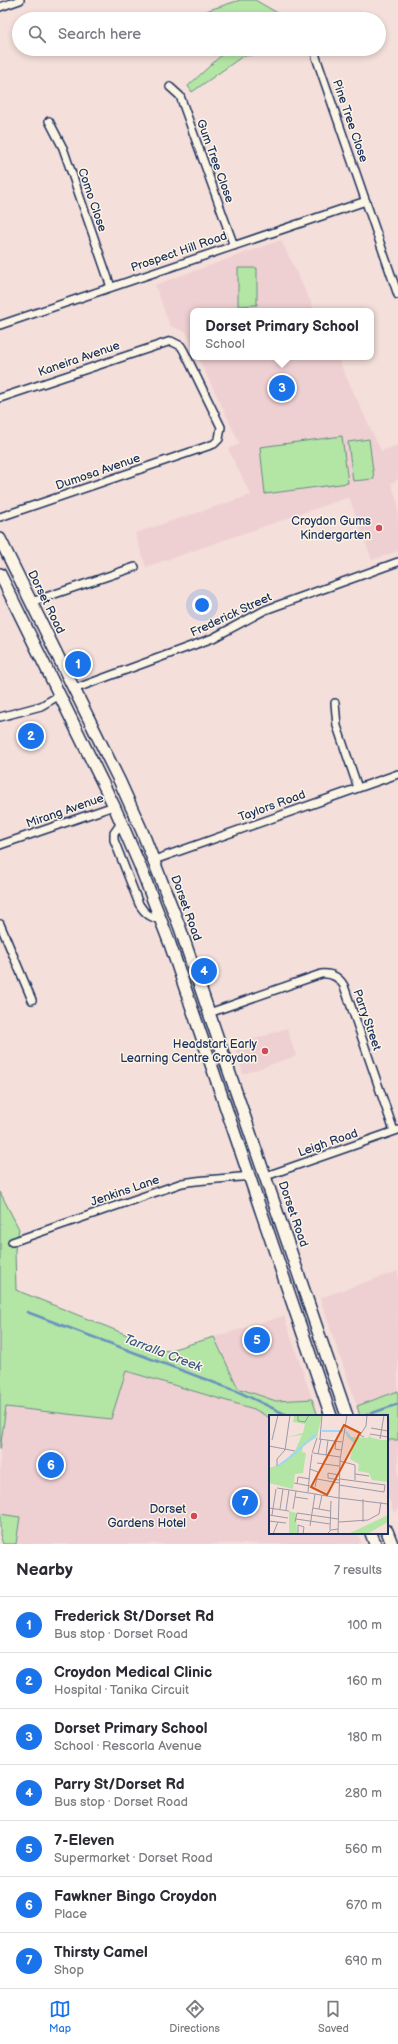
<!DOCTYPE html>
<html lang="en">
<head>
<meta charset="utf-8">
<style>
  body { margin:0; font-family:"Balsamiq Sans",sans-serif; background:#f2f2f3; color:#2b2b33 }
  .you { position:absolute; left:202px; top:605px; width:14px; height:14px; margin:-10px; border:3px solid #fff; border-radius:50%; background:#1a73e8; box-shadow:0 0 0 6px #1a73e833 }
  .badge { display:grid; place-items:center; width:26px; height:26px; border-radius:50%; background:#1a73e8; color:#fff; font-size:13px; font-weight:700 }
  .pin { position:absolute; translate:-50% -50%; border:2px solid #fff; box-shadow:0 1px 4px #0006 }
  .popup { position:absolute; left:190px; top:308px; width:184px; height:52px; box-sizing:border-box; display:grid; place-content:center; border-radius:8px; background:#fff; filter:drop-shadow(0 1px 3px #0005); font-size:13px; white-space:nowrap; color:#7c7c81 }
  .popup b { font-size:15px; color:#2b2b33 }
  .popup::after { content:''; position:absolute; left:50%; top:100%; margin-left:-8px; border:8px solid transparent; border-top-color:#fff }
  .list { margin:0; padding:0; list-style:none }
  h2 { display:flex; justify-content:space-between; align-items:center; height:52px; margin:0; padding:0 16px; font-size:17px }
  h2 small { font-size:13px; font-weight:400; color:#7c7c81 }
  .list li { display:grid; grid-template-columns:26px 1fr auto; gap:12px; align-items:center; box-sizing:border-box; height:56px; padding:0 16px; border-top:1px solid #e1e1e2 }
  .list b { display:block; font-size:15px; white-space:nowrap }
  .list p { margin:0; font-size:13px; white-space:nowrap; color:#7c7c81 }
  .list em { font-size:13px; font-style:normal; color:#7c7c81 }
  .icon { flex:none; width:22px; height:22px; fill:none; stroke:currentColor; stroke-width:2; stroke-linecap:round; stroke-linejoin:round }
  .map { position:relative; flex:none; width:398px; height:1544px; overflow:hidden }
  .search { position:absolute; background:#fff; box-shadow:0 2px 6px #0003; left:12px; right:12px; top:12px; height:44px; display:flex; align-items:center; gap:10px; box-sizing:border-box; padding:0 14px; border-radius:22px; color:#7c7c81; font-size:15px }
  .sheet { height:444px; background:#fff }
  nav { display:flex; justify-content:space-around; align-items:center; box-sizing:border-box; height:56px; border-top:1px solid #e1e1e2; background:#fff; font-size:11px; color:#7c7c81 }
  nav a { display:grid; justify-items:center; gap:2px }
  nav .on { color:#1a73e8 }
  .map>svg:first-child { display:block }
  .built { fill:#efd0d2 }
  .green { fill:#b3e5a5; stroke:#678a82 }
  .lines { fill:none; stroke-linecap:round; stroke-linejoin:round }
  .stream { stroke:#6993bd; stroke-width:2.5 }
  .minor-casing { stroke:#1b2f5e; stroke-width:10 }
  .primary-casing { stroke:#1b2f5e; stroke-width:14 }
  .minor { stroke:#fcf5e5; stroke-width:7 }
  .primary { stroke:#fcf5e5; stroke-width:11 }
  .poi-dot { fill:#d1495b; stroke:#fcf5e5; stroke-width:1.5 }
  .labels { text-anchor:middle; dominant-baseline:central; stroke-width:3; stroke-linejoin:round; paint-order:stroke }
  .street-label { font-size:12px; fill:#1b2f5e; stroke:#fcf5e5 }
  .poi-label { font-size:12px; fill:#1b2f5e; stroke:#fcf5e5; text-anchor:end }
  .water-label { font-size:13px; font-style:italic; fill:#3c5986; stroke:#fcf5e5 }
  .inset-river { fill:none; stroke:#9dd6fd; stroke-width:2 }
  .inset-road { fill:none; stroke:#9d99a8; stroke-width:1 }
  .view { fill:#d45514; fill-opacity:0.15; stroke:#d45514; stroke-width:2 }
  .inset-edge { fill:none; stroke:#1b2f5e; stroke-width:2 }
</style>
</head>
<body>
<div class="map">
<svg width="398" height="1544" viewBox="0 0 398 1544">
  <rect width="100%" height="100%" fill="#f4dfda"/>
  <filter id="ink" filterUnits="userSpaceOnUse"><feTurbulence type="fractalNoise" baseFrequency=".025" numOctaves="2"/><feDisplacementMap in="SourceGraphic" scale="8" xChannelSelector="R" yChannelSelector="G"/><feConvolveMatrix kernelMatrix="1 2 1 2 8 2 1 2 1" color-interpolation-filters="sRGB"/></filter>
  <g filter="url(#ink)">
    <path class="built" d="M281,240L315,311H193V346L186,332L170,326L155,285Z
      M198,357H337L381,451L398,445V480L391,483L398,504V551L372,560L349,497L146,567L135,533L251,495L228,449L240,444Z
      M287,1028L296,1056L243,1074L234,1046Z
      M398,1271V1391L357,1406L320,1298Z
      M284,1316L312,1399L276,1401L238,1388L214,1337Z
      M126,1371L254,1409L270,1418V1533H358L361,1542L359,1544H16L20,1517L0,1514V1450L6,1407L111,1419Z
      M387,1440H398V1509L394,1513L387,1495Z"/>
    <path class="green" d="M240,0H255L288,19H213L206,11Z
      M228,49H301L243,56L192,92L188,86Z
      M238,268H257V305L238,306Z
      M342,436L348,483L265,494L260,447Z
      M369,439L374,479L353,481L348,442Z
      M0,1192L19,1229L15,1250L16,1290L167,1351L214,1337L238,1388L276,1401L312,1399L318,1416H270V1418L254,1409L126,1371L111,1419L6,1407L0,1450Z
      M398,1391V1440H387V1416H360L357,1406Z
      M0,1514L20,1517L16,1544H3L0,1535Z"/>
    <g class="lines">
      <path class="stream" d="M27,1312L239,1392L289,1416
        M364,1416L398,1404"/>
      <defs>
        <path id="minor" d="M0,7L20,0
          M316,49V57L398,295
          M170,87L180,96L234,246
          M49,121L63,148L111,287
          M0,325L366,201
          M0,398L171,341L181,346L184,351L221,427L219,439L214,444L0,517
          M31,602L135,567
          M74,689L213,638L265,610L398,562
          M335,703L337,726L358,788
          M0,717L41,706L60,695
          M121,823L114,833V840L139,904C145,914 150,917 161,920
          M0,845L114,806
          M154,860L398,774
          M0,924L32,1000
          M209,1013L321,974C332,973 339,977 344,986L394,1131
          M266,1176L398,1130
          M12,1242L182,1183C205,1179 226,1179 249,1176"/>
        <path id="primary" d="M0,539L120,782L142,831L180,928L347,1416
          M0,574L114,806L140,866L170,944L331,1416
          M387,1531L392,1544
          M371,1533L375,1544"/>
      </defs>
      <use href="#minor" class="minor-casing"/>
      <use href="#primary" class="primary-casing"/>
      <use href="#minor" class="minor"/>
      <use href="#primary" class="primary"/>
    </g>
  </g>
  <g class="poi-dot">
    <circle cx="379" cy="528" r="4"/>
    <circle cx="265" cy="1051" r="4"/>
    <circle cx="194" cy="1516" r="4"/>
  </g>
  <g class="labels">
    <g class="street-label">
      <text transform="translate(350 121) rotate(71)">Pine Tree Close</text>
      <text transform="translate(215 161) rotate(70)">Gum Tree Close</text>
      <text transform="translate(92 200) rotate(71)">Como Close</text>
      <text transform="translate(179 252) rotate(-19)">Prospect Hill Road</text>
      <text transform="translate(79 359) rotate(-19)">Kaneira Avenue</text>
      <text transform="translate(98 472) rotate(-19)">Dumosa Avenue</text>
      <text transform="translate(46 602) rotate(64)">Dorset Road</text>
      <text transform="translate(231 615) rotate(-25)">Frederick Street</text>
      <text transform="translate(272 806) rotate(-20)">Taylors Road</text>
      <text transform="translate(65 811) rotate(-19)">Mirang Avenue</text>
      <text transform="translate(186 908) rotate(70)">Dorset Road</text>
      <text transform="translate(367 1020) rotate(71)">Parry Street</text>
      <text transform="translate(328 1143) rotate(-19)">Leigh Road</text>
      <text transform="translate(125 1191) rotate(-19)">Jenkins Lane</text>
      <text transform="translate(293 1214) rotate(71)">Dorset Road</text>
    </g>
    <g class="poi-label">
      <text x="371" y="521">Croydon Gums<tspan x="371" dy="14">Kindergarten</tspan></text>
      <text x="257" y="1044">Headstart Early<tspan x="257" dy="14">Learning Centre Croydon</tspan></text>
      <text x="186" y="1509">Dorset<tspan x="186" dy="14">Gardens Hotel</tspan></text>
    </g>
    <g class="water-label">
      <text transform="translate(163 1353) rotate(21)">Tarralla Creek</text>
    </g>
  </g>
  <g transform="translate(269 1415)">
    <rect width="119" height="119" fill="#f4dfda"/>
    <path d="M119,100V107L98,119H79Z" fill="#b3e5a5"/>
    <path d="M22,0H53L48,22L34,31L33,37L37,38L34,58L26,59L24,74L0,68V53L12,49L26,36L33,20L18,22L34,18L36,9L24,7L25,2ZM76,15L82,22L99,23L101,19V22L111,25H119V67L103,65L100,58L89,56L90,49L81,44L85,28L78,22ZM20,96L27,98L28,119H20Z" fill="#b3e5a5"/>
    <path class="inset-river" d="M53,16H74M77,17L85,27M28,36L47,19M9,51L28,37"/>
    <path class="inset-road" d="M29,0V6L36,7L40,0M102,13L119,16M101,19L119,22M95,22L91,20L97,11L98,0M50,24L73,27M51,24L53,0M111,24L115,0M3,25L9,0M67,26L66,34L72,35M0,31L26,36M43,38L48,23M44,38L71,42M49,39L52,24M57,40L59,25M71,46L86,50V65M48,48L70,51M8,51V44L16,35L21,0M41,54L49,57L46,72M41,54L43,39M86,59L100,61M48,64L70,68M71,64L86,66M70,65L59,63V58L70,60M25,68L41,71M28,69L29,62L41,64M70,70L115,77L116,70L86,66M8,73L40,78M27,76L26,82L39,84M39,77L41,54M40,78L70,83M70,83L119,89M94,84V107M0,93L20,96M44,93L61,96M11,94L14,74M24,94L26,82M50,94L53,80M17,95L20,75M0,100L19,103M3,100L7,74M27,104L61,109M0,106L17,108M26,107L28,98L69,104M70,107L99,105L110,99L112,87M41,111L46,79M61,115L62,86M4,119L9,107M29,119V110L35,112L34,119M58,119L62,115L69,114M69,119L71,45L78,0"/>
    <path class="view" d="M75,10L91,18L58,80L42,72Z"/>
    <rect width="119" height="119" class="inset-edge"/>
  </g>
</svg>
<div class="you"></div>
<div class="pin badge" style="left:78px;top:664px">1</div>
<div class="pin badge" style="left:31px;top:736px">2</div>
<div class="pin badge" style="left:282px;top:388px">3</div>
<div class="popup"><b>Dorset Primary School</b>School</div>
<div class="pin badge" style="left:204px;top:971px">4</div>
<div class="pin badge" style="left:257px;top:1340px">5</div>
<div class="pin badge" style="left:51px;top:1465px">6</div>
<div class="pin badge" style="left:245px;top:1502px">7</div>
<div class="search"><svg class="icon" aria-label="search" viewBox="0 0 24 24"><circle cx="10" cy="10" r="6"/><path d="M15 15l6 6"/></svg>Search here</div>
</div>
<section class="sheet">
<h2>Nearby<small>7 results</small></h2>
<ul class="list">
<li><span class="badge">1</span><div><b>Frederick St/Dorset Rd</b><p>Bus stop · Dorset Road</p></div><em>100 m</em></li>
<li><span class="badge">2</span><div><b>Croydon Medical Clinic</b><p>Hospital · Tanika Circuit</p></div><em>160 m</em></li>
<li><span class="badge">3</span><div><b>Dorset Primary School</b><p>School · Rescorla Avenue</p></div><em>180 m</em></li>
<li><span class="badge">4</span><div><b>Parry St/Dorset Rd</b><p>Bus stop · Dorset Road</p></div><em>280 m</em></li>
<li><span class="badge">5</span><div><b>7-Eleven</b><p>Supermarket · Dorset Road</p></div><em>560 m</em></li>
<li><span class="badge">6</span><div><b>Fawkner Bingo Croydon</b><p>Place</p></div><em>670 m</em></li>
<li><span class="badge">7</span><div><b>Thirsty Camel</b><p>Shop</p></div><em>690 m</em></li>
</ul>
</section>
<nav>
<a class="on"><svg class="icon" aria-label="map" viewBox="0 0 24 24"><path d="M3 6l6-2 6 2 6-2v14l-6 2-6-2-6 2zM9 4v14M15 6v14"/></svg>Map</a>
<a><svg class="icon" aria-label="directions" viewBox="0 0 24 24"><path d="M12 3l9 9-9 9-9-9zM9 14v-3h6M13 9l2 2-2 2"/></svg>Directions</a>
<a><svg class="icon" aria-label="saved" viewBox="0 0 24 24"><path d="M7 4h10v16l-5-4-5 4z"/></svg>Saved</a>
</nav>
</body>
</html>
